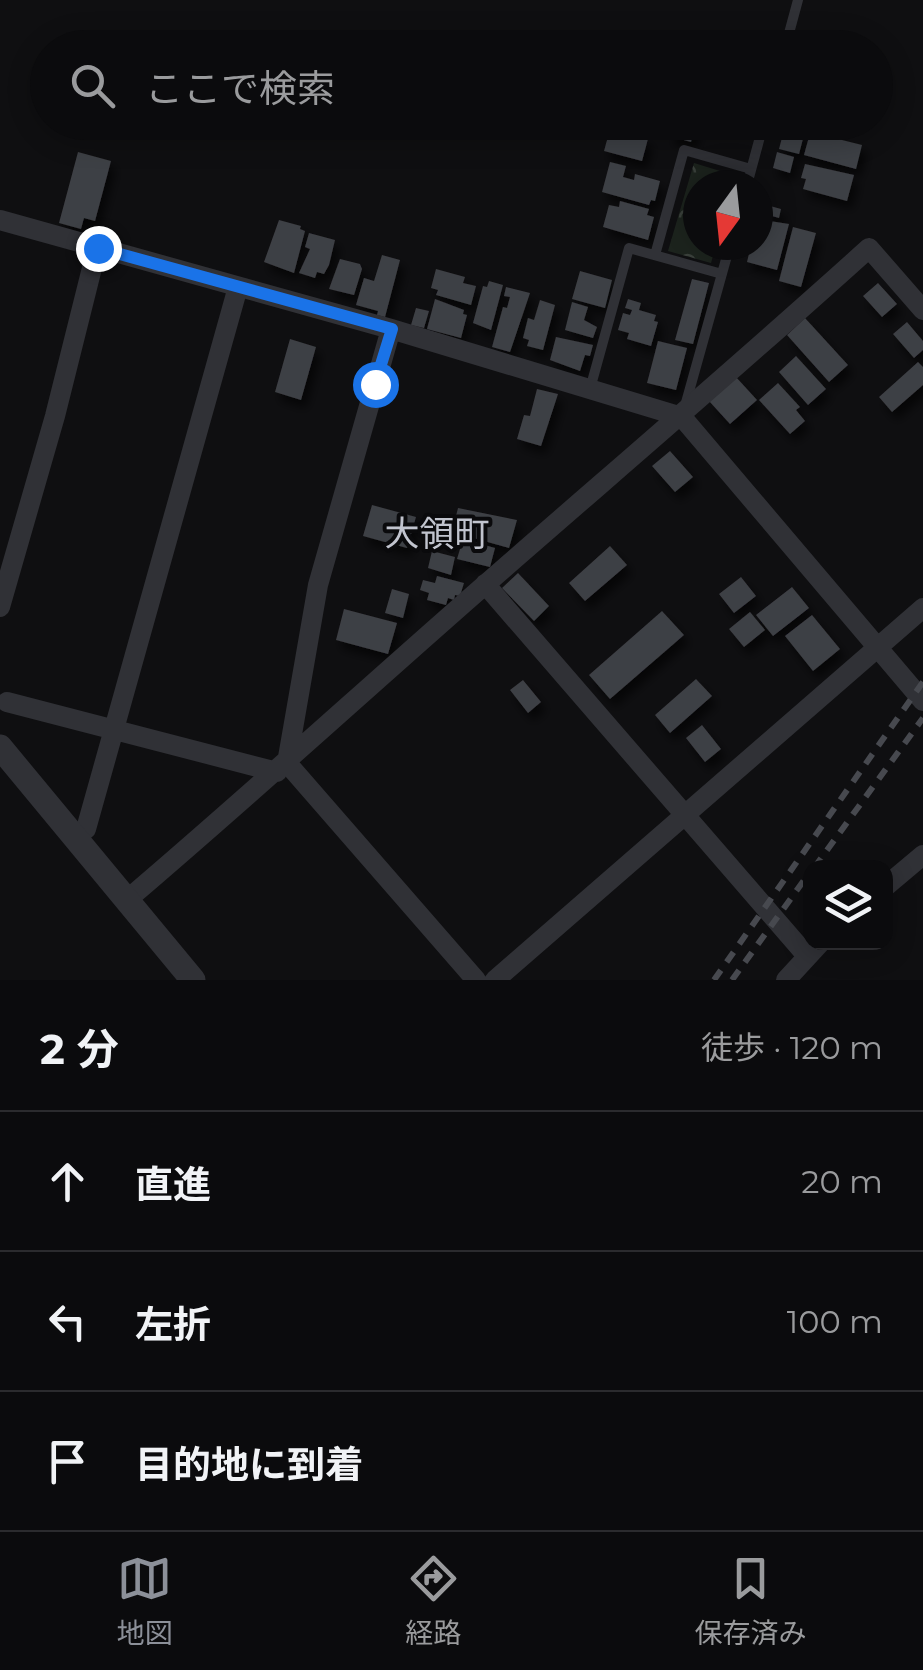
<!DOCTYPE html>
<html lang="ja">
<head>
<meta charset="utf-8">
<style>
  body { margin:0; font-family:Montserrat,"Noto Sans JP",sans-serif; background:#141416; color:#f1f3f6 }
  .controls { position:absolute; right:30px; bottom:30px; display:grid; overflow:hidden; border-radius:20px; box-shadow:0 5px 25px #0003 }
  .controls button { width:90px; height:90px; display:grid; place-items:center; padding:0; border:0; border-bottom:2px solid #2b2b2e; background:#0b0b0d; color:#f1f3f6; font:50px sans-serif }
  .compass { position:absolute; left:683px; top:170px; width:90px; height:90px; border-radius:50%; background:#0b0b0d; box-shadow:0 5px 25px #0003; rotate:195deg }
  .stop { position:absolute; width:30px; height:30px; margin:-22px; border:8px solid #1a73e8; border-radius:50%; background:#fff }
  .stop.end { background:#1a73e8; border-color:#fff; box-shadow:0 2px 10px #0008 }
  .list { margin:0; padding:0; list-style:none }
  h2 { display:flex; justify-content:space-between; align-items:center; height:130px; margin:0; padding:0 40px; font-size:42px }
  h2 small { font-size:32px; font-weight:400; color:#9a9b9d }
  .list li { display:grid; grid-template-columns:65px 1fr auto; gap:30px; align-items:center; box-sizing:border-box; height:140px; padding:0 40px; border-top:2px solid #2b2b2e }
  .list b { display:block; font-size:38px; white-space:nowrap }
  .list em { font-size:32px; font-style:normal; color:#9a9b9d }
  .icon { flex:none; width:55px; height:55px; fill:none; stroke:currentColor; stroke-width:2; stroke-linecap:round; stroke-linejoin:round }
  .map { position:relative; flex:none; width:923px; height:980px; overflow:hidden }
  .search { position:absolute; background:#0b0b0d; box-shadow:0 5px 25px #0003; left:30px; right:30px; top:30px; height:110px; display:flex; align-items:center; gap:25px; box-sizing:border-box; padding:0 35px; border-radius:55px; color:#9a9b9d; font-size:38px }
  .sheet { height:550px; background:#0b0b0d }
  nav { display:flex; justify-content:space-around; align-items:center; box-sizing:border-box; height:140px; border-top:2px solid #2b2b2e; background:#0b0b0d; font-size:28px; color:#9a9b9d }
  nav a { display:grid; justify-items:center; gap:5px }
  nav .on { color:#8c9099 }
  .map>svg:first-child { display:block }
  .forest { fill:url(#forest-crowns) }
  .building { fill:#3e3f44; filter:url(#shadow) }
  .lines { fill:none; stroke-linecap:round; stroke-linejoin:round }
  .service { stroke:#303136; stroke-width:10 }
  .minor { stroke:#303136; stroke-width:20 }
  .tertiary { stroke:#303136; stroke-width:25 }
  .rail { stroke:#47494f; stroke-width:6; stroke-dasharray:12 10; stroke-linecap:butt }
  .route { stroke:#1a73e8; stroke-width:12 }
  .labels { text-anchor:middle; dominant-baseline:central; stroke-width:8; stroke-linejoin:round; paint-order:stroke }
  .quarter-label { font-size:35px; fill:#c1c4ce; stroke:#0a0a0c }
</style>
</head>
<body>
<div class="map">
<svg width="923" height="980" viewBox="0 0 923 980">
  <defs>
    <pattern id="forest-crowns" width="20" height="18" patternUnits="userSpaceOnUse" patternTransform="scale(2.5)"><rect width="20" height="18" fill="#1c231d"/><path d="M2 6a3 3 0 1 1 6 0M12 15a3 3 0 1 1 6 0" fill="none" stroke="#3a403b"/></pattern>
    <filter id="shadow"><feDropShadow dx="5" dy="8" stdDeviation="5" flood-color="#0009"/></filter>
  </defs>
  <rect width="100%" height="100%" fill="#0f0f11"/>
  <path class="forest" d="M694,163L733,175L735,183L698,185V245H716L711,263L668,251Z"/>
  <path class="building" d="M673,122H696L691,142L669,136Z
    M813,122L833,125L830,137L862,145L856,169L804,155Z
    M610,129L648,139L642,161L604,151Z
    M784,130L804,135L799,154L779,149Z
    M78,152L111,161L95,221L84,218L81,229L59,223Z
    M777,152L794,157L790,173L773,168Z
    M610,162L626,166L623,177L634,180L635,174L660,181L655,201L651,200L649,205L602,192Z
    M805,164L854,175L847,201L803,189L806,179L801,178Z
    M620,201L649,209L647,215L654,217L648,240L603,227L609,205L619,207Z
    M763,204L781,209L779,218L761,213Z
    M279,220L301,226L300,229L305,231L294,273L264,262Z
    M763,220L789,224L777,270L747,262L751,245H758Z
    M793,227L816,233L801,287L779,281Z
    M309,233L335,240L329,265L324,274L317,272L315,278L299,273L310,249L305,247Z
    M382,255L400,260L385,317L377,315L378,311L356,305L364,278L374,281Z
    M340,259L360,264L362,269L354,295L329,289Z
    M436,269L465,277L463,283L476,286L471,305L436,295L438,290L431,288Z
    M580,271L612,280L605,308L572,299Z
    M692,279L709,283L693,344L675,340Z
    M489,281L503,285L491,330L473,323L483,286L487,287Z
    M878,283L897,304L882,317L863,296Z
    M506,287L530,293L510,352L492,347L503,307L507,308L510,297L504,296Z
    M435,299L464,310L463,314L467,315L461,338L427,329Z
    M628,299L641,303L639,310L656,315L654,321L658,322L651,346L627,339L629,333L618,330L623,313L630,315L632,310L625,308Z
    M540,300L555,305L543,350L527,346L529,340L523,338L528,318L534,320Z
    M572,302L588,307L584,320L597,327L593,338L565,330Z
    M416,308L429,311L424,328L411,325Z
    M805,318L848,365L829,382L787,335Z
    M907,322L923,341V350L914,358L893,334Z
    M556,337L593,345L590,356L585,355L580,371L550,360Z
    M290,339L316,347L301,400L275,392Z
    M658,341L687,348L676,390L647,383Z
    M796,356L826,389L808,405L779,372Z
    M918,362L923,367V385L892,412L879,397Z
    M736,377L757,400L730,424L709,401Z
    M778,383L800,407L796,410L805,421L790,434L759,400Z
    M537,389L558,394L541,446L517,439L524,415L530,416Z
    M670,451L693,477L675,492L652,466Z
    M372,505L416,517L407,548L363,536Z
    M458,508L517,520L509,548L452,532Z
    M463,539L495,548L490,567L457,559Z
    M610,546L627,565L585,601L569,583Z
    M432,551L455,557L451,575L428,568Z
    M518,573L549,606L534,621L502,588Z
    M437,576L464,583L460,596L455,595L454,600L448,598L446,605L427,600L429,593L420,590L423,580L435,583Z
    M741,577L756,596L734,613L719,594Z
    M792,587L809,608L773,636L756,615Z
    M392,589L409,594L403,618L385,613Z
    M344,609L397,623L388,654L336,640Z
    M662,611L684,635L610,699L589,675Z
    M750,612L765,630L744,647L729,629Z
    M812,615L840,649L813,671L785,636Z
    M696,679L712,696L670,733L655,715Z
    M523,680L541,702L528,713L510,690Z
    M702,725L721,749L705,762L686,738Z"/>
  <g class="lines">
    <path class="service" d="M785,48L798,0
      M747,185L764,122
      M655,255L684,150L751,169
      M590,389L629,248L722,274
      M685,406L730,245"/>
    <path class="minor" d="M0,220L391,329L682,417L923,701
      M391,329L318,585L287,763L476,980
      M485,584L807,956
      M0,607L55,416L97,248
      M7,702L277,772
      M76,837L86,829L238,287
      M886,886L923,855
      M128,899C249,796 367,688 487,583C614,472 743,362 869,248L923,310
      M495,980L923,608
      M786,980L821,942"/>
    <path class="tertiary" d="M0,747L193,980"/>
    <path class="rail" d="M814,868L923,718
      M714,980L923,682
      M732,980L810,872"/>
  </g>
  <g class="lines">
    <path class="route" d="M98,248L392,329L375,384"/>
  </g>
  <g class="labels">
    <g class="quarter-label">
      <text x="437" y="533">大領町</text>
    </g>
  </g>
</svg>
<div class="controls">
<button><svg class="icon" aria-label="layers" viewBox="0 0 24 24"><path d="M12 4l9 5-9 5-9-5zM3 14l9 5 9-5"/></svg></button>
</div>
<svg class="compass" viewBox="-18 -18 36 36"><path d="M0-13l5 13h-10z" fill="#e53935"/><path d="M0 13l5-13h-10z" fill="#9a9b9d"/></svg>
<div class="stop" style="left:375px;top:384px"></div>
<div class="stop end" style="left:98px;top:248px"></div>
<div class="search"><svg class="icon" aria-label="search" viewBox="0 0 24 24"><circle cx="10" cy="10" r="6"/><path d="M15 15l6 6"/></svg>ここで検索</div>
</div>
<section class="sheet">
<h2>2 分<small>徒歩 · 120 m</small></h2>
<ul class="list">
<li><svg class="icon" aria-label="ahead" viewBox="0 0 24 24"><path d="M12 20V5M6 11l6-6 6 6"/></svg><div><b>直進</b></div><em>20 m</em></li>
<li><svg class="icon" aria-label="left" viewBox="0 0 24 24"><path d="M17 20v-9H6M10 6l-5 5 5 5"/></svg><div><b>左折</b></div><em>100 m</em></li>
<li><svg class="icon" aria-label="arrive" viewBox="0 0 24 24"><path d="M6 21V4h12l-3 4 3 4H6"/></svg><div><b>目的地に到着</b></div></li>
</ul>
</section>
<nav>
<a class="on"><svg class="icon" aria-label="map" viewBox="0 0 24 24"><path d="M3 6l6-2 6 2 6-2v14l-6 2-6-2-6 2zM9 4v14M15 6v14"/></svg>地図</a>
<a><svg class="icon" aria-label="directions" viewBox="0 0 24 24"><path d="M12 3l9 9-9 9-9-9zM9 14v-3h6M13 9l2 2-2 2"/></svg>経路</a>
<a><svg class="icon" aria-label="saved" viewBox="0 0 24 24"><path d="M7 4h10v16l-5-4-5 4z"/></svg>保存済み</a>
</nav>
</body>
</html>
